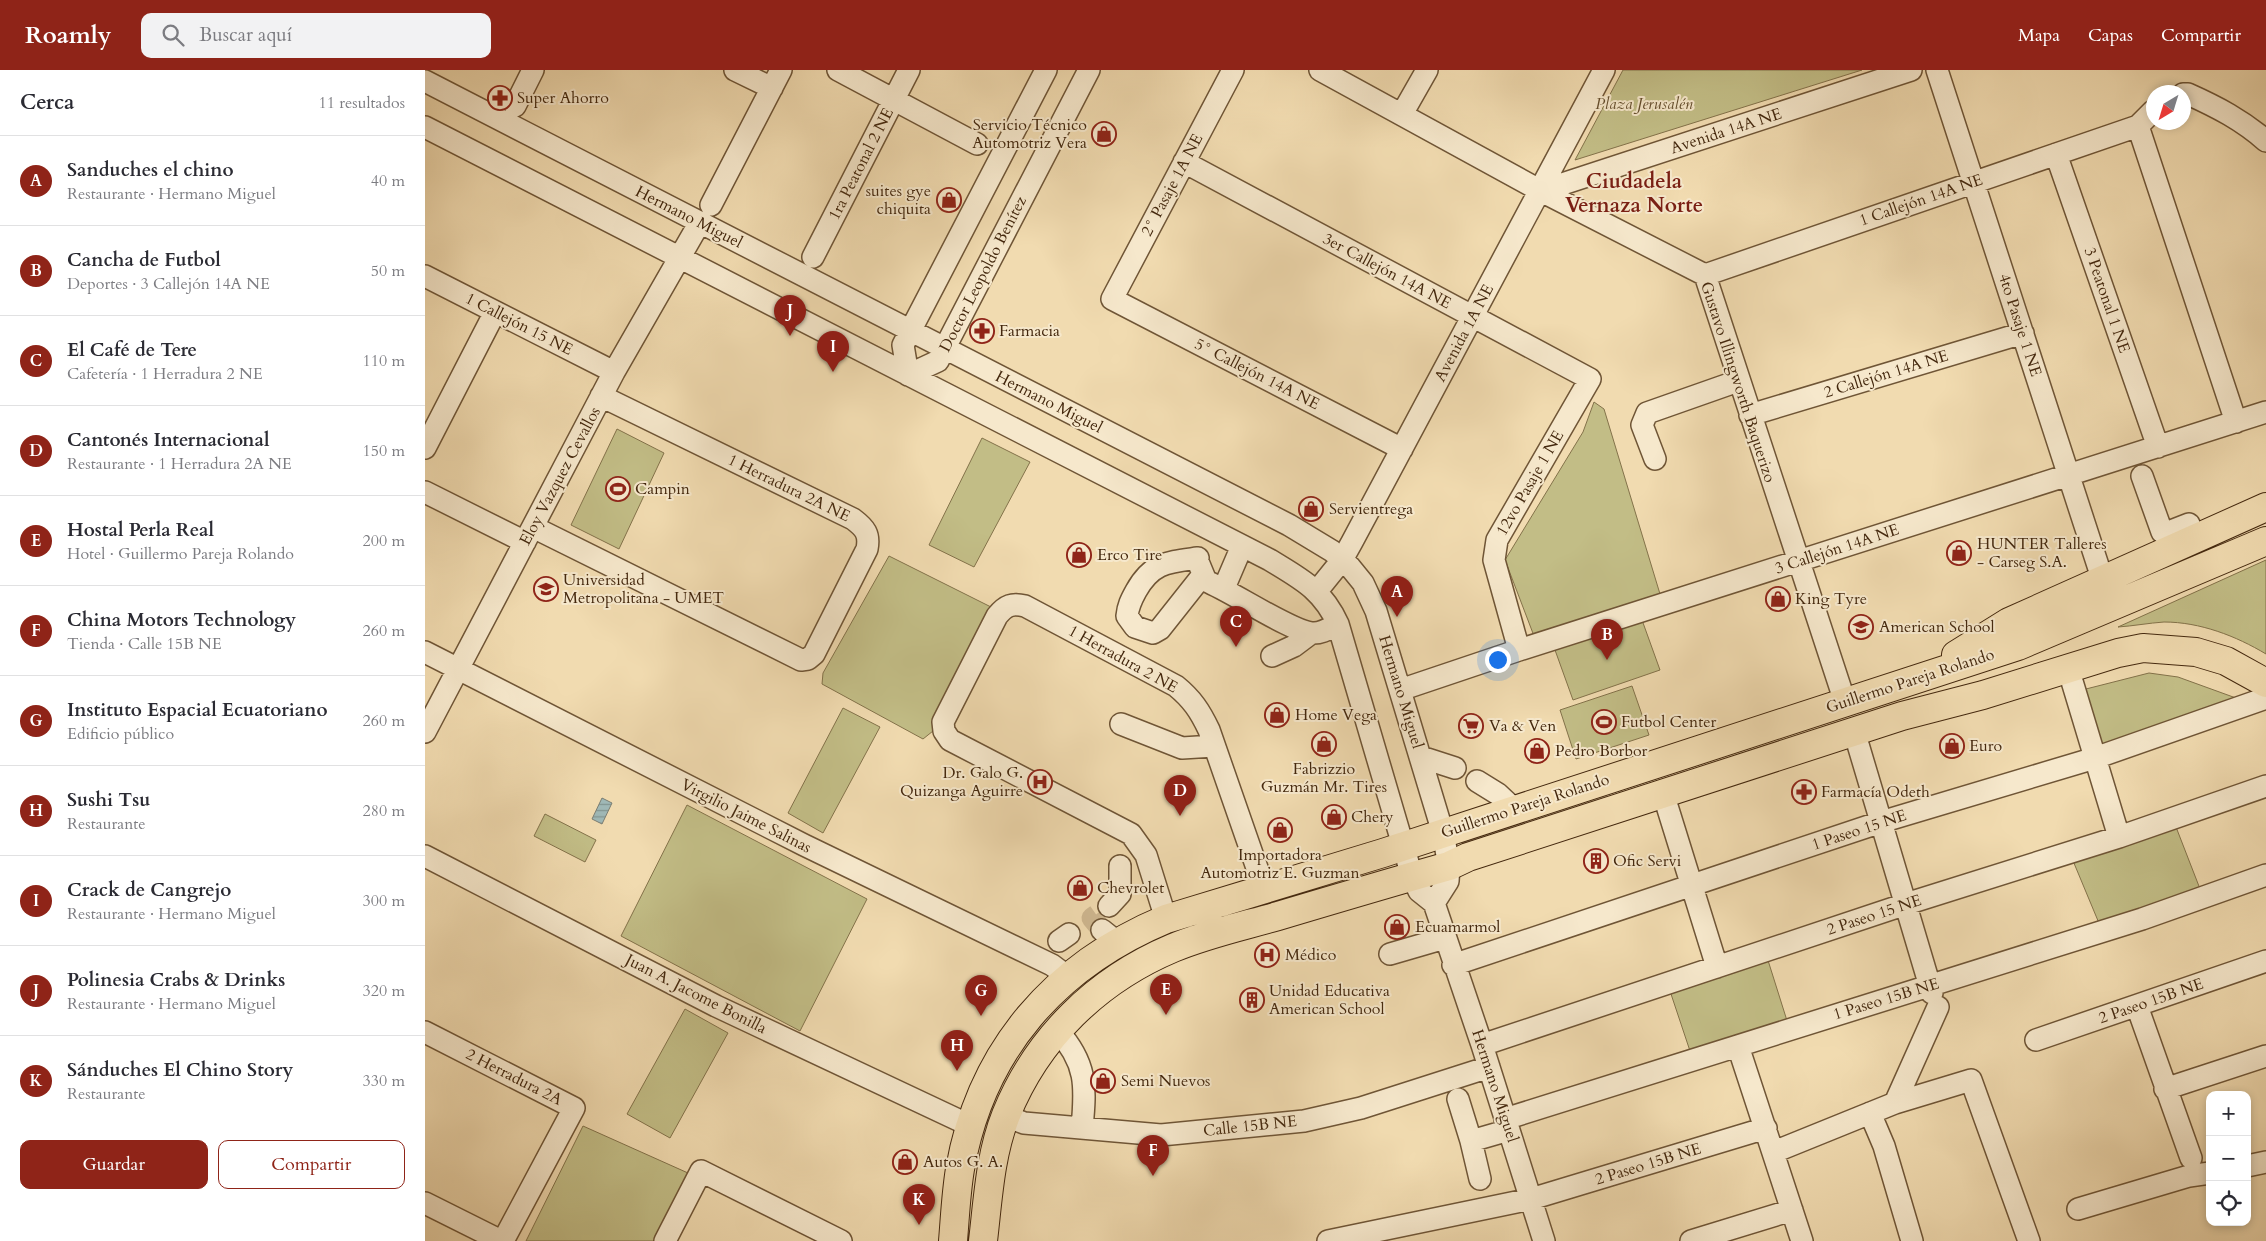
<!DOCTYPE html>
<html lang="es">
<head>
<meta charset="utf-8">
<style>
  body { margin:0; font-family:Cardo,serif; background:#f2f2f3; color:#2b2b33 }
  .controls { position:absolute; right:15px; bottom:15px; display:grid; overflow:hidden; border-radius:10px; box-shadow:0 2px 8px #0003 }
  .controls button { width:45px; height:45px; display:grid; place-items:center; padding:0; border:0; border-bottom:1px solid #e1e1e2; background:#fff; color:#2b2b33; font:25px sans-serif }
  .compass { position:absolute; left:1721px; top:15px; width:45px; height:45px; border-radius:50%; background:#fff; box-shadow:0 2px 8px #0003; rotate:218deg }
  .you { position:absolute; left:1072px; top:589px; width:18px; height:18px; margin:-12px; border:4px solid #fff; border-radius:50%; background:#1a73e8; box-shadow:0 0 0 8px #1a73e833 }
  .badge { display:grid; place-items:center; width:32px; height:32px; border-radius:50%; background:#8f2418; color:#fff; font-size:16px; font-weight:700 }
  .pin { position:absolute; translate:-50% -41px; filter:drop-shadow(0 1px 2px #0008) }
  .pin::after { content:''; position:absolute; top:26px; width:18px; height:15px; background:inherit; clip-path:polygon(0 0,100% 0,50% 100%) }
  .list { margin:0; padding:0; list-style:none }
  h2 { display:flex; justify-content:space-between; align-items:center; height:65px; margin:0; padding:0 20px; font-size:21px }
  h2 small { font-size:16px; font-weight:400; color:#7c7c81 }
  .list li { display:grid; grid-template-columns:32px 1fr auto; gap:15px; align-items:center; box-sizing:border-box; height:90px; padding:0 20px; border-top:1px solid #e1e1e2 }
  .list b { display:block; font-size:19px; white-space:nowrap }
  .list p { margin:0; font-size:16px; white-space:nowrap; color:#7c7c81 }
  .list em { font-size:16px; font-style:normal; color:#7c7c81 }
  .actions { display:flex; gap:10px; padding:15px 20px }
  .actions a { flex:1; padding:11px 0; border:1px solid #8f2418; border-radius:10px; text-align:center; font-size:18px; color:#8f2418 }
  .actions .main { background:#8f2418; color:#fff }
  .icon { flex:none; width:28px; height:28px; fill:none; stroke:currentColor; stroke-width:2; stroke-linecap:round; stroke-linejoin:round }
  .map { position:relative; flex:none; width:1841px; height:1171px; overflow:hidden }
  header { display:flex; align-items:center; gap:30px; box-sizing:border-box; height:70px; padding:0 25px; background:#8f2418; color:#fff }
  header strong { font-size:24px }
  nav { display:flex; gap:28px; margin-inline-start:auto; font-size:18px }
  .search { width:350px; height:45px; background:#f2f2f3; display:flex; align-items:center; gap:12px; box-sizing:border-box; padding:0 18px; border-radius:10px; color:#7c7c81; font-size:19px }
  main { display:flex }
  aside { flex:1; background:#fff }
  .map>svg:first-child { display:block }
  .green { fill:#c2bd86; stroke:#83724a }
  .water { fill:url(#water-rules); stroke:#7b7e73 }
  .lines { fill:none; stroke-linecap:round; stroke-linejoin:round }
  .minor-tunnel { stroke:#ceb790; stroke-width:21; stroke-dasharray:21 11; stroke-linecap:butt }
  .minor-casing { stroke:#6f5536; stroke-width:24 }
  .major-casing { stroke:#44280e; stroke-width:30 }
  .minor { stroke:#f6e8cc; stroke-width:21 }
  .major { stroke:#f1dbb0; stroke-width:28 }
  .labels { text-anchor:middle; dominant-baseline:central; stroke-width:4; stroke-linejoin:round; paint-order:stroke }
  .poi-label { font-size:16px; fill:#44280e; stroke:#f6e8cc; text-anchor:start }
  .park-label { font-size:16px; font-style:italic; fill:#644d2c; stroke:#f6e8cc }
  .street-label { font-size:16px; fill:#44280e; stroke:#f6e8cc }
  .district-label { font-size:21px; font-weight:bold; fill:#7a1f14; stroke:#f6e8cc }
</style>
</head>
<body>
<header>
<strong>Roamly</strong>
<div class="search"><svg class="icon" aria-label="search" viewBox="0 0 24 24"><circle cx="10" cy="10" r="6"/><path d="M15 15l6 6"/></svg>Buscar aquí</div>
<nav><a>Mapa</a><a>Capas</a><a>Compartir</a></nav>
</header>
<main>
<aside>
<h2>Cerca<small>11 resultados</small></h2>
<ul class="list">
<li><span class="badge">A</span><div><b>Sanduches el chino</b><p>Restaurante · Hermano Miguel</p></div><em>40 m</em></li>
<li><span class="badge">B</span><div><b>Cancha de Futbol</b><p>Deportes · 3 Callejón 14A NE</p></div><em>50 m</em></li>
<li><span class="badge">C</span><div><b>El Café de Tere</b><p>Cafetería · 1 Herradura 2 NE</p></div><em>110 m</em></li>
<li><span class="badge">D</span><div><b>Cantonés Internacional</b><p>Restaurante · 1 Herradura 2A NE</p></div><em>150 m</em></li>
<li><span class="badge">E</span><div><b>Hostal Perla Real</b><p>Hotel · Guillermo Pareja Rolando</p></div><em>200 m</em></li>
<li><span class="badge">F</span><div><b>China Motors Technology</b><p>Tienda · Calle 15B NE</p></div><em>260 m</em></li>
<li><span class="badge">G</span><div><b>Instituto Espacial Ecuatoriano</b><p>Edificio público</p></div><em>260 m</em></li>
<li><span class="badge">H</span><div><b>Sushi Tsu</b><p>Restaurante</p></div><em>280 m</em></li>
<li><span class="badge">I</span><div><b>Crack de Cangrejo</b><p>Restaurante · Hermano Miguel</p></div><em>300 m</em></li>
<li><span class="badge">J</span><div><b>Polinesia Crabs &amp; Drinks</b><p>Restaurante · Hermano Miguel</p></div><em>320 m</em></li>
<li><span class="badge">K</span><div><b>Sánduches El Chino Story</b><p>Restaurante</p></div><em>330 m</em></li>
</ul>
<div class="actions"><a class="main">Guardar</a><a>Compartir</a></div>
</aside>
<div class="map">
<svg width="1841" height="1171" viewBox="0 0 1841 1171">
  <defs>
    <pattern id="water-rules" width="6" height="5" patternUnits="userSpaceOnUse" patternTransform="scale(1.25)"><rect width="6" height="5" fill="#9fb8b6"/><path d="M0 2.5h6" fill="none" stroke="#839692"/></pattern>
  </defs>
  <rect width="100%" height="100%" fill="#f1dbb0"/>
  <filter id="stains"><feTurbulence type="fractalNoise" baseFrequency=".004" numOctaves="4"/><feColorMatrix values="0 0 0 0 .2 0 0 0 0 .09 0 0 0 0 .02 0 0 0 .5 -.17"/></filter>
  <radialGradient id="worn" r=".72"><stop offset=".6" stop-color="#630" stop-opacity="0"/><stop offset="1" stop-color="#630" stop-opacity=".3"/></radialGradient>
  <path class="green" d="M1198,0H1437L1150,90Z
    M1169,332L1179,339L1235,524L1109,566L1080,490L1158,362Z
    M192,359L239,383L194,479L146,455Z
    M557,368L605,392L549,497L504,475Z
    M464,486L570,539L508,661L498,669L397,614L398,603Z
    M1841,490V584C1811,566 1775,552 1739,552C1724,553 1708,556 1693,557Z
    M1217,550L1235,600L1148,630L1130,580Z
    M1724,603L1753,607L1822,632L1676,679L1657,620Z
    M1207,616L1224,665L1151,689L1135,640Z
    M418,638L455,657L398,763L363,743Z
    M262,735L442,829L375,961L196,866Z
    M120,744L171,770L160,792L109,766Z
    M1751,757L1777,824L1676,858L1646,786Z
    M1341,884L1364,957L1267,987L1243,915Z
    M260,939L303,963L245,1068L202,1044Z
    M158,1056L263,1103L230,1171H101Z"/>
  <path class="water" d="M177,728L187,733L177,754L167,749Z"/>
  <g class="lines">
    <path class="minor-tunnel" d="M677,860L667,848L684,836"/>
    <defs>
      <path id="minor" d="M310,0L347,18
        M413,0L552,74
        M621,0L478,275L483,305L513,291L664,0
        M808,0L687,229L977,379
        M895,0L1116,121L1280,205L1420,632
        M1512,0L1678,511
        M0,11L864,455L907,481L925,497L938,513L951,541L1018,763L1024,796L1023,811L1009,833L994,821L987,806L913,554C897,519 876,509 845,490L0,57
        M1758,24H1763C1792,37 1817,50 1841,71
        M90,36L108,0
        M977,44L1002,0
        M1713,56L1811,352
        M1631,84L1733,377
        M759,92L1165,309L1072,470L1069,490L1094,580
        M1116,121L1486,0
        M286,135L356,0
        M388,187L484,0
        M1280,205L1713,56L1728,41
        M0,206L189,302
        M1325,345L1598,263
        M0,378L70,242
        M1230,389L1217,355L1222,343L1313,311
        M1717,406L1737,462L1741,463L1764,454L1769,469
        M0,422L100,472
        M108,457L376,590L383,589L389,584L442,479C445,464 440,458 428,449L176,326
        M773,488C744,492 727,492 711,521C706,530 703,536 702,546L710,557L728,563L735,559L777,506
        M774,494L781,511C806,521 867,562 887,563C896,564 905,558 913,554
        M799,518L817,476
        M892,521L917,490L927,472L1179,0
        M0,582L379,775L627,895L643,907
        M847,586L869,576L885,564
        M1643,598L1694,767
        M984,617L1094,580L1841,342
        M696,654L757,678L789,676
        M1429,661L1507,923
        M0,662L189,302L275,152
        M996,687L1030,698
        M1052,711L1073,724L1089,739
        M1238,723L1292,897
        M0,786L291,936L546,1056
        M1009,833L1057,975L1119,1171
        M684,836L695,824V796
        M741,849L721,785L706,764L525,670L519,661L518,652L572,546C581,535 587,533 600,536L751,616C767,629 775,641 784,660L839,818
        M677,860L692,872
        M634,871L644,864
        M965,884L1020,868
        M1028,895L1456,752L1670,688L1841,628
        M1712,936L1766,1088
        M632,960C662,993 661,1016 657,1058
        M0,962L149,1038L78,1171
        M1611,970L1841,891
        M1057,975L1481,834L1694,767L1841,716
        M1313,976L1377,1171
        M1740,1019L1841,986
        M1033,1029L1046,1071
        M1470,1033L1513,937
        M1445,1043L1459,1076L1487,1171
        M581,1046L599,1053L736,1065L879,1051L936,1038L1064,997
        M1080,1049L1717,849L1841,805
        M1349,1082L1470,1033L1546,1010L1604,1171
        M1822,1096L1841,1092
        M1055,1109L1046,1071L1084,1060
        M0,1133L76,1171
        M1653,1139L1764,1106L1785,1103
        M240,1171L276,1101L416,1171
        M903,1171L1106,1129L1341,1058
        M1266,1171L1367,1140"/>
      <path id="major" d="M1531,585L1584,552L1841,437
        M528,1171C530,1147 531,1123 535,1099C556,979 631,895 741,849L958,783L1593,576L1841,471
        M558,1171C563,1129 565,1085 581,1045C612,968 672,910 748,878C781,864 818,856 853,846C910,829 967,812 1024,796L1043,787L1477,646L1558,625L1693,583L1718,578L1771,582L1801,591L1841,613"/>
    </defs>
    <use href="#minor" class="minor-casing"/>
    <use href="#major" class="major-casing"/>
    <use href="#minor" class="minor"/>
    <use href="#major" class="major"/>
  </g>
  <defs>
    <symbol id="pharmacy-ring" viewBox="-11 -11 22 22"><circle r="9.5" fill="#f6e8cc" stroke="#8f2418" stroke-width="1.5"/><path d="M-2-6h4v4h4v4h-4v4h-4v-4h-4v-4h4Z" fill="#8f2418"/></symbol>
    <symbol id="shop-ring" viewBox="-11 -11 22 22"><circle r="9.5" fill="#f6e8cc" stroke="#8f2418" stroke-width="1.5"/><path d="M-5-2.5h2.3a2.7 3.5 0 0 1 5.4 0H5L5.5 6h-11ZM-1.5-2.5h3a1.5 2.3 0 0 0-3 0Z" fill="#8f2418"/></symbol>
    <symbol id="stadium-ring" viewBox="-11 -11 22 22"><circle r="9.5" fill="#f6e8cc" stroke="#8f2418" stroke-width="1.5"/><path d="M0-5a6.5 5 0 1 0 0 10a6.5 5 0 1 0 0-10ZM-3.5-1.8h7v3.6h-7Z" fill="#8f2418"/></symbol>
    <symbol id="university-ring" viewBox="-11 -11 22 22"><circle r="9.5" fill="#f6e8cc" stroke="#8f2418" stroke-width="1.5"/><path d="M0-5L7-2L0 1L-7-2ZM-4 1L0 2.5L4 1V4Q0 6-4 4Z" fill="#8f2418"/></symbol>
    <symbol id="school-ring" viewBox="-11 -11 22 22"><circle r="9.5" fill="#f6e8cc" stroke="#8f2418" stroke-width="1.5"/><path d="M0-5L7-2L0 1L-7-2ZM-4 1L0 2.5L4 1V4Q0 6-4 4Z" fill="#8f2418"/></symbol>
    <symbol id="supermarket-ring" viewBox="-11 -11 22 22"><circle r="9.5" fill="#f6e8cc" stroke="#8f2418" stroke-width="1.5"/><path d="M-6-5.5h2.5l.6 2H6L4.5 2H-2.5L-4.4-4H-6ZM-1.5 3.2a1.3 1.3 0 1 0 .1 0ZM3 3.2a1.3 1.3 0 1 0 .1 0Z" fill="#8f2418"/></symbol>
    <symbol id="hospital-ring" viewBox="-11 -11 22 22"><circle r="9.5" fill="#f6e8cc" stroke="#8f2418" stroke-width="1.5"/><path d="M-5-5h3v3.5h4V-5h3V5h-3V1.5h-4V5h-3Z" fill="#8f2418"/></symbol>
    <symbol id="building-ring" viewBox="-11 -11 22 22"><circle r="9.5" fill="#f6e8cc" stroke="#8f2418" stroke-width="1.5"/><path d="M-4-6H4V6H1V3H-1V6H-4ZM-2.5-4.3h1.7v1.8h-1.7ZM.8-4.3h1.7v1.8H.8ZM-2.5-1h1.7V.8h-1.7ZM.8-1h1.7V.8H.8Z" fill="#8f2418"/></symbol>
  </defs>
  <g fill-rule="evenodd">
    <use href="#pharmacy-ring" x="61" y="14" width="28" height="28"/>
    <use href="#shop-ring" x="665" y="50" width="28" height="28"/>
    <use href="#shop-ring" x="510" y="116" width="28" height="28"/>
    <use href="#pharmacy-ring" x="543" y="247" width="28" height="28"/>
    <use href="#stadium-ring" x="179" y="405" width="28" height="28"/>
    <use href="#shop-ring" x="872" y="425" width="28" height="28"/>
    <use href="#shop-ring" x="1520" y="469" width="28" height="28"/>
    <use href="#shop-ring" x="640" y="471" width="28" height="28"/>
    <use href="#university-ring" x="107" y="505" width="28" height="28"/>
    <use href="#shop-ring" x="1339" y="515" width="28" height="28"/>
    <use href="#school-ring" x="1422" y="543" width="28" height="28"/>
    <use href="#shop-ring" x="838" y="631" width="28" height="28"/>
    <use href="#stadium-ring" x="1165" y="638" width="28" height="28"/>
    <use href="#supermarket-ring" x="1032" y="642" width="28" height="28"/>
    <use href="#shop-ring" x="885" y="660" width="28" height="28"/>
    <use href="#shop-ring" x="1513" y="662" width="28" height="28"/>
    <use href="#shop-ring" x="1098" y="667" width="28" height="28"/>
    <use href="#hospital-ring" x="601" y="698" width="28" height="28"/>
    <use href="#pharmacy-ring" x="1365" y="708" width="28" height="28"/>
    <use href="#shop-ring" x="895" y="733" width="28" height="28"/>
    <use href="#shop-ring" x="841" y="746" width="28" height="28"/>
    <use href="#building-ring" x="1157" y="777" width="28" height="28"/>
    <use href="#shop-ring" x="641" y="804" width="28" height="28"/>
    <use href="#shop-ring" x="958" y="843" width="28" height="28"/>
    <use href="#hospital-ring" x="828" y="871" width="28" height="28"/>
    <use href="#building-ring" x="813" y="916" width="28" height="28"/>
    <use href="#shop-ring" x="664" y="997" width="28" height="28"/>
    <use href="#shop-ring" x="466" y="1078" width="28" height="28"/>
  </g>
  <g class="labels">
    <g class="poi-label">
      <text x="92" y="28">Super Ahorro</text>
      <text x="662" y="55" text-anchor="end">Servicio Técnico<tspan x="662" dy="18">Automotriz Vera</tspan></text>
      <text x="506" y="121" text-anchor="end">suites gye<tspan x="506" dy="18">chiquita</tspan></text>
      <text x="574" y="261">Farmacia</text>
      <text x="210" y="419">Campin</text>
      <text x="904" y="439">Servientrega</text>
      <text x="1552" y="474">HUNTER Talleres<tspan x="1552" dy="18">- Carseg S.A.</tspan></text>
      <text x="672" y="485">Erco Tire</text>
      <text x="138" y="510">Universidad<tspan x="138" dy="18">Metropolitana - UMET</tspan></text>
      <text x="1370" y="529">King Tyre</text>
      <text x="1454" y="557">American School</text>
      <text x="870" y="645">Home Vega</text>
      <text x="1196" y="652">Futbol Center</text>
      <text x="1064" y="656">Va &amp; Ven</text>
      <text x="1544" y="676">Euro</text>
      <text x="1130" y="681">Pedro Borbor</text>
      <text x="899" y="699" text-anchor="middle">Fabrizzio<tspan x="899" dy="18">Guzmán Mr. Tires</tspan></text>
      <text x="598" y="703" text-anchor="end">Dr. Galo G.<tspan x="598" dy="18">Quizanga Aguirre</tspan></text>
      <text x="1396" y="722">Farmacía Odeth</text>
      <text x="926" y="747">Chery</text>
      <text x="855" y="785" text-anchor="middle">Importadora<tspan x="855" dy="18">Automotriz E. Guzman</tspan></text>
      <text x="1188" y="791">Ofic Servi</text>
      <text x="672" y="818">Chevrolet</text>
      <text x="990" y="857">Ecuamarmol</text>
      <text x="860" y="885">Médico</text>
      <text x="844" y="921">Unidad Educativa<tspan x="844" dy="18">American School</tspan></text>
      <text x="696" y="1011">Semi Nuevos</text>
      <text x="498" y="1092">Autos G. A.</text>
    </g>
    <g class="park-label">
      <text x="1219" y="34">Plaza Jerusalén</text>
    </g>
    <g class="street-label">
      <text transform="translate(1301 61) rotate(-18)">Avenida 14A NE</text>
      <text transform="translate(436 94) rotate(-63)">1ra Peatonal 2 NE</text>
      <text transform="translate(747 115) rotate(-62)">2° Pasaje 1A NE</text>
      <text transform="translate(1496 130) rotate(-19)">1 Callejón 14A NE</text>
      <text transform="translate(264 147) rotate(27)">Hermano Miguel</text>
      <text transform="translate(962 201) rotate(28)">3er Callejón 14A NE</text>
      <text transform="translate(558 204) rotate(-63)">Doctor Leopoldo Benítez</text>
      <text transform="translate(1682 230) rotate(71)">3 Peatonal 1 NE</text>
      <text transform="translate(94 254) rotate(27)">1 Callejón 15 NE</text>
      <text transform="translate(1595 255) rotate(72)">4to Pasaje 1 NE</text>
      <text transform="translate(1039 263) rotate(-62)">Avenida 1A NE</text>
      <text transform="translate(832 304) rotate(27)">5° Callejón 14A NE</text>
      <text transform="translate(1461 304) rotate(-17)">2 Callejón 14A NE</text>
      <text transform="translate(1313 312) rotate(72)">Gustavo Illingworth Baquerizo</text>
      <text transform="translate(624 332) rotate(27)">Hermano Miguel</text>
      <text transform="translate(135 406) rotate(-62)">Eloy Vazquez Cevallos</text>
      <text transform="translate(1105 413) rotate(-60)">12vo Pasaje 1 NE</text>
      <text transform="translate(364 418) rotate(26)">1 Herradura 2A NE</text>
      <text transform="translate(1412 479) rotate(-18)">3 Callejón 14A NE</text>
      <text transform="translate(698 589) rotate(29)">1 Herradura 2 NE</text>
      <text transform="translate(1485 611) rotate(-18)">Guillermo Pareja Rolando</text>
      <text transform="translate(976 622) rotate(73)">Hermano Miguel</text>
      <text transform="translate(1100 736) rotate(-18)">Guillermo Pareja Rolando</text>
      <text transform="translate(321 746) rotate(27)">Virgilio Jaime Salinas</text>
      <text transform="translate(1434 760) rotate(-18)">1 Paseo 15 NE</text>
      <text transform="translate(1449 845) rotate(-18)">2 Paseo 15 NE</text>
      <text transform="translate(271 924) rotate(27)">Juan A. Jacome Bonilla</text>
      <text transform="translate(1461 929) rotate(-17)">1 Paseo 15B NE</text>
      <text transform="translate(1726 931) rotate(-19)">2 Paseo 15B NE</text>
      <text transform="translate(89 1007) rotate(27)">2 Herradura 2A</text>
      <text transform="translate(1070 1016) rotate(72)">Hermano Miguel</text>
      <text transform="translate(825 1056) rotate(-6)">Calle 15B NE</text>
      <text transform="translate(1223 1094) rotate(-17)">2 Paseo 15B NE</text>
    </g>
    <g class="district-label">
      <text x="1209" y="111">Ciudadela<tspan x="1209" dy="24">Vernaza Norte</tspan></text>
    </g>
  </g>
  <rect width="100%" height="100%" filter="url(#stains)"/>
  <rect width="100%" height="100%" fill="url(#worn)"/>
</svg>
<div class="controls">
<button>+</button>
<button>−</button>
<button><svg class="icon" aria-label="locate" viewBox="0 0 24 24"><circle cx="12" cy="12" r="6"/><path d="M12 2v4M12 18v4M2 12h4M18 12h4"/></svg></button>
</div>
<svg class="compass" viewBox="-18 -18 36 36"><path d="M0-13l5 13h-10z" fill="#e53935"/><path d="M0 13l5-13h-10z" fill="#7c7c81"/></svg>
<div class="you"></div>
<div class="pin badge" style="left:972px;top:547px">A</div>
<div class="pin badge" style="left:1182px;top:590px">B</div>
<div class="pin badge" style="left:811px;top:577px">C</div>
<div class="pin badge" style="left:755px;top:746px">D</div>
<div class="pin badge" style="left:741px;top:945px">E</div>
<div class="pin badge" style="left:728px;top:1106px">F</div>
<div class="pin badge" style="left:556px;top:946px">G</div>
<div class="pin badge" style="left:532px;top:1001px">H</div>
<div class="pin badge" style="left:408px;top:302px">I</div>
<div class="pin badge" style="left:365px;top:266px">J</div>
<div class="pin badge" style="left:494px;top:1155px">K</div>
</div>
</main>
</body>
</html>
